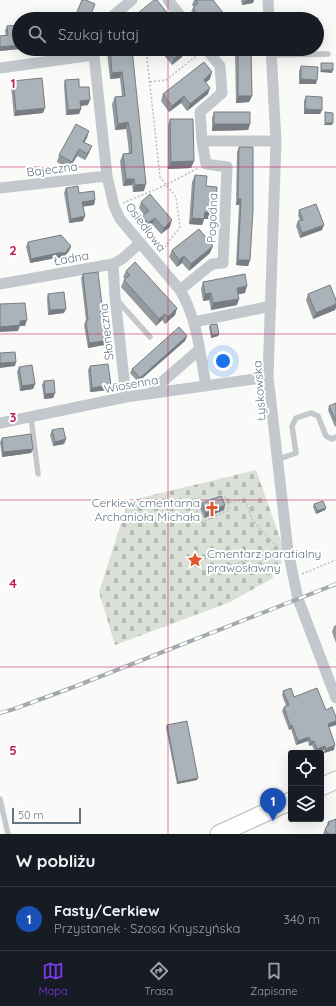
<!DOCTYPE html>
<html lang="pl">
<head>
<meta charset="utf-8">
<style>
  body { margin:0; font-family:Quicksand,sans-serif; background:#242831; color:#f1f3f6 }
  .controls { position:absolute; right:12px; bottom:12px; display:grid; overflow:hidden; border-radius:4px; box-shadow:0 4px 16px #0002 }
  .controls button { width:36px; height:36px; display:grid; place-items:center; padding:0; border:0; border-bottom:1px solid #363941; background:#171b24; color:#f1f3f6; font:20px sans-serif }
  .scale { position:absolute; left:12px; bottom:10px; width:69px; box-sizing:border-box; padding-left:4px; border:2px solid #657683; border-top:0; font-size:11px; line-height:14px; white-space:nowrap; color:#657683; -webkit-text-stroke:3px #fff; paint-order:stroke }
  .you { position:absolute; left:223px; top:361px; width:14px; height:14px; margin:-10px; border:3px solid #fff; border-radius:50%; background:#1a73e8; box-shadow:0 0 0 6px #1a73e833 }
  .badge { display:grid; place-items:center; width:26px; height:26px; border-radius:50%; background:#7c3aed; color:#fff; font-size:13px; font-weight:700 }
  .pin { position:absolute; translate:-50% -33px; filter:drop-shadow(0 1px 2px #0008) }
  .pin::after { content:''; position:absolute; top:21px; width:14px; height:12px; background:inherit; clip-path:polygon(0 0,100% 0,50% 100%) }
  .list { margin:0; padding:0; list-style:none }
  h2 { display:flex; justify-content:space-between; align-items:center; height:52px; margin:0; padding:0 16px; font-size:17px }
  h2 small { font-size:13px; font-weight:400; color:#9ea1a6 }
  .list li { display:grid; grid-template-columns:26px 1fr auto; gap:12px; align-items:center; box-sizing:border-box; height:64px; padding:0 16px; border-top:1px solid #363941 }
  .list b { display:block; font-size:15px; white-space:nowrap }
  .list p { margin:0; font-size:13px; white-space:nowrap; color:#9ea1a6 }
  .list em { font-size:13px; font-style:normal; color:#9ea1a6 }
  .icon { flex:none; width:22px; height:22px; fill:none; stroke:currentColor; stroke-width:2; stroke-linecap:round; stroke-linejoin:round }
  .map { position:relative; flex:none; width:336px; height:834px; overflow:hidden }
  .search { position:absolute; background:#171b24; box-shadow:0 4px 16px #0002; left:12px; right:12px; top:12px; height:44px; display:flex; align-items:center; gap:10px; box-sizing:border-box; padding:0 14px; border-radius:22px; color:#9ea1a6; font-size:15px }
  .sheet { height:116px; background:#171b24 }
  nav { display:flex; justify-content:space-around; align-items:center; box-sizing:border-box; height:56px; border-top:1px solid #363941; background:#171b24; font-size:11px; color:#9ea1a6 }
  nav a { display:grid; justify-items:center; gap:2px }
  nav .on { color:#7c3aed }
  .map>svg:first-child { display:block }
  .cemetery { fill:url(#cemetery-stones) }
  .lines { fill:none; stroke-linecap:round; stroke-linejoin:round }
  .primary-casing { stroke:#b5babe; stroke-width:19 }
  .path { stroke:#bbbfc2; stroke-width:1.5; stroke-dasharray:2 2; stroke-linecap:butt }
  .service { stroke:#c3c8cc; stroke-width:5.5 }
  .minor { stroke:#c3c8cc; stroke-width:11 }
  .primary { stroke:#fff; stroke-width:17 }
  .rail-casing { stroke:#a2aab0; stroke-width:4 }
  .rail { stroke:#fff; stroke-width:2.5; stroke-dasharray:8; stroke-linecap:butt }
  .wall { fill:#929a9f }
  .shaded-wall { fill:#777d82 }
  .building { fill:#aab3b9; stroke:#777d82 }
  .grid { fill:none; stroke:#c2185b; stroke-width:1; stroke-opacity:0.55 }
  .labels { text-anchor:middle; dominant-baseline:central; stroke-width:4; stroke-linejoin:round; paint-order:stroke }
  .street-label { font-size:12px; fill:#657683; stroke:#fff }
  .poi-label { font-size:12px; fill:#657683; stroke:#fff; text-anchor:end }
  .grid-label { font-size:13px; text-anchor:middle; font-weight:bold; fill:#c2185b; stroke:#fff; stroke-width:4; stroke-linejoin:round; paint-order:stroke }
</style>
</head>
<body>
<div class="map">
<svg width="336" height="834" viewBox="0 0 336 834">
  <defs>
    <pattern id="cemetery-stones" width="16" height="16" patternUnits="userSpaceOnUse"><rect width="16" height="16" fill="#dadfd7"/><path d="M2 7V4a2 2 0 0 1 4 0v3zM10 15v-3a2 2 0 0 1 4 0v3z" fill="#b4b9b4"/></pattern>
  </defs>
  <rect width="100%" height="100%" fill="#fafaf8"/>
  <path class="cemetery" d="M256,470L285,552L279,555L282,564L271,568L273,578L230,602L115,645L99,592L128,501Z"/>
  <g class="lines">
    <defs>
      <path id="primary" d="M321,787L336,780
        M219,834L291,801"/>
    </defs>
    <use href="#primary" class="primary-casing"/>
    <path class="path" d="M146,49L160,177L176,197L180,227L161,252
      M150,82L166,80L199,54
      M123,203L166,185L198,168
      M221,497L224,496L228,503
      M203,504L195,507L202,522L229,510L228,503L245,499L252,519L277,547
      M215,571L278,549
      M302,574L336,560"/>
    <path class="service" d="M271,55L328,54
      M117,300L150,337
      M31,417L38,474
      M279,459L296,453L292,426L296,418L311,413L318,416L326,436L332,439L336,437
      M0,799L8,834"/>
    <path class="minor" d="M168,0L183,19
      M268,0L269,19
      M109,19L132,0
      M95,49L94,55L107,176L114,206L120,219L180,290C197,318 200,353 206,386
      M206,49L220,66L222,93L200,112L202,141H276
      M271,49L276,141L268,377L288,551L298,599L336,698
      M0,68L94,55
      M0,188L107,176
      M113,264L115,297L126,397
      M0,284L113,264L122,259L140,243
      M180,290L212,264L223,263L227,167L206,164L202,141
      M194,322L271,306
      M152,393L155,388L199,350
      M0,423L126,397L268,377"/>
    <use href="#primary" class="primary"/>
    <defs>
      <path id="rail" d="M0,713L14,709L71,688L336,584"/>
    </defs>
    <use href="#rail" class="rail-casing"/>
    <use href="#rail" class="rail"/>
  </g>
  <path class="wall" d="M194,0H213L228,19H194L190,14L193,8L194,7L192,5Z
    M241,0H254L253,3L242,5Z
    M138,13L172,19H136Z
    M19,25V49L0,51L6,35L5,31L7,26Z
    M108,49H132L144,191L133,192L132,185L123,186L120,161L123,154H129L128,143L126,129L115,130L112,104L115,97L122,96L120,78L110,79L107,53Z
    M159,49H183L182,57L172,65Z
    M237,49H251L252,96L249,102L236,103L235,52Z
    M301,66L316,84H299V71Z
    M210,79L206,82L208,94L187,111L181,103L169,112L161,101L163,94Z
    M65,80L88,105L81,106V109L79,114L66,115L64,85Z
    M13,81L43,113L14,116L11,85Z
    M306,96L322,110L320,114H304V101Z
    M214,112L250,124L248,130L212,131V118Z
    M170,119L194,161L191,168L168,169V125Z
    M89,131L84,142L89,153L85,160L77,156L69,169L57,162L59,155Z
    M239,147L250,260L248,266L236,265L239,205H236L237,152Z
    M195,175L206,186L213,219H204L202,225L189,224L192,182Z
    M66,188L95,200L94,205L83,206V221L69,223L64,193Z
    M141,202L170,227L161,234L152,224L146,230L140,223L142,216L144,215L139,208Z
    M299,210L322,230L300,238L296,226L298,221H300L298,215Z
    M28,242L71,246L69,251L63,258H56L30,263L26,247Z
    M172,250L210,253L189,271L182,263L177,267L169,257Z
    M126,271L177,308L175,315L165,324L162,320L156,326L121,287L124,280L125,279L123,277Z
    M83,274L100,309L104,345L88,348L84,325L86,320L81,278Z
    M203,282L245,293L238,294L237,305L211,310L209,300L203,301L201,289Z
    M48,294L64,313L48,315L47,298Z
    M308,294L335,310L313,319L306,300Z
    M210,325L219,334L218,336L211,338L209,327Z
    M187,336L185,341L138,382L130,373L132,369Z
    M90,366L109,390L90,392L88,370Z
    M19,367L35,384L33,389L20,391L17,372Z
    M44,381L55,393L53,398L44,399L42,385Z
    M336,403V426L335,427L328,410L329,406Z
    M52,430L66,439L64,444L53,446L50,435Z
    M2,438L33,449L31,453L2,457L0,442Z
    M202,503L224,510L204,518L200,508Z
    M314,504L326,508L325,510L316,514L313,507Z
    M336,625V643L332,632L334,626Z
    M283,691L294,697L326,710L336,717V725L329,727L334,750L324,753V750L315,753L312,745L309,746L308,741L296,745L291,729L289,730L282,711L284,707L286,706L282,695Z
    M167,725L197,780L177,784L166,728Z
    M328,822L336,834H323Z"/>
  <path class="shaded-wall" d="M248,0H254L253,3L242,5L244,1Z
    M19,45V49L0,51V47Z
    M184,51L182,57L172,65L174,58Z
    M321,70H333L332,73L320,72Z
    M122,72L120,78L110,79L112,73Z
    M212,72L210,79L202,86L204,80Z
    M301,79L317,80L316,84H299Z
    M210,88L208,94L187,111L190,104Z
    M184,96L181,103L169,112L172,106Z
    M238,96H252L249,102L236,103Z
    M90,100L88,105L79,106L80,101Z
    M45,108L43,113L14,116L16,111Z
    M81,109L79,114L66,115L68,110Z
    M305,109L322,110L320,114H304Z
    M128,122L126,129L115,130L118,124Z
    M325,123H333L332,125H324Z
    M214,124H250L248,130L212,131Z
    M89,131L87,138L81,148L83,142Z
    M92,146L89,153L85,160L87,154Z
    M79,149L77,156L69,169L72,162Z
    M194,161L191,168L168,169L171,162Z
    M126,179H134L132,185L123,186Z
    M146,184L144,191L133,192L135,185Z
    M238,199H241L239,205H236Z
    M95,200L94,205L81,207L82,202Z
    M205,212L215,213L213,219H204L202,225L189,224L192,218Z
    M85,216L83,221L69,223L71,219Z
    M155,218L152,224L146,230L148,223Z
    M172,220L170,227L161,234L164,228Z
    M324,225L322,230L300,238L302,233Z
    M71,246L69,251L63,258H56L30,263L31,259Z
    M213,246L210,253L189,271L191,264Z
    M184,256L182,263L177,267L179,260Z
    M238,260H250L248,266L236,265Z
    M247,286L245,293L235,295L237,288Z
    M211,293L209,300L203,301L205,294Z
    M239,299L237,305L211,310L213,303Z
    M336,304V308L335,310L313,319L316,313Z
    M177,308L175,315L165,324L168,317Z
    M66,309L64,313L48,315L50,310Z
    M165,314L162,320L156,326L159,319Z
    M27,320L25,326H20L18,331L0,332V327L20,321Z
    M219,334L218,336L211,338L212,335Z
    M187,336L185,341L138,382L140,378Z
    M105,341L104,345L88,348L89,343Z
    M16,362L15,366L0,368V363Z
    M35,384L33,389L20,391L22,386Z
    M111,385L109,390L90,392L92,388Z
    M55,393L53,398L44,399L45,394Z
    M66,439L64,444L53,446L55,442Z
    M33,449L31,453L2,457L3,452Z
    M225,505L224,510L204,518L206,513Z
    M326,508L325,510L316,514L317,511Z
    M336,721V725L327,728L328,724Z
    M292,725L291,729L289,730L290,726Z
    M309,737L308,741L296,745L298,741Z
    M314,741L312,745L309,746L311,742Z
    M335,745L334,750L324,753L326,749Z
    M325,746L324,750L315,753L317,749Z
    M198,778L197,780L177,784L178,782Z"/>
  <path class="building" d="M82,0H86L95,4L89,19H74Z
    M154,0H157L172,19H143L138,13Z
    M196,0H213L228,19H201L193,8L198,3Z
    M305,18H318L317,40V19H305Z
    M19,25V45L0,47V36L8,35L7,26Z
    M110,49H132L146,184L135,185L134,179H126L123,154L132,153L131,136L128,122L118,124L115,97L125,96L122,72L112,73Z
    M167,49H183L184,51L174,58Z
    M238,49H251L252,96H238Z
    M204,62L212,72L204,80L210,88L190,104L184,96L172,106L163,94Z
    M321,63H333V70H321Z
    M301,66L318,67L317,80L301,79Z
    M42,78L45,108L16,111L13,81Z
    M79,79V87H89L90,100L80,101L81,109L68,110L65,80Z
    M306,96L322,97V110L305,109Z
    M214,112H250V124H214Z
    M325,112L333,113V123H325Z
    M170,119H193L194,161L171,162Z
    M76,124L89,131L83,142L92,146L87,154L79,149L72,162L59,155Z
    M239,147H253V211L250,260H238L241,199H238Z
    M195,175L207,176L206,186L217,187L215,213L205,212L204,219L192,218Z
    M78,186L79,193L94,191L95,200L82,202L85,216L71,219L66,188Z
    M150,194L172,220L164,228L155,218L148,223L142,216L149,211L141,202Z
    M316,204L324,225L302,233L298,221L303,220L299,210Z
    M199,229L213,246L191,264L184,256L179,260L172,250Z
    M61,235L71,246L65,253H58L31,259L28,242Z
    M135,262L177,308L168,317L165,314L159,319L124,280L130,275L126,271Z
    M98,272L102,305H100L105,341L89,343L86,321L88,320L83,274Z
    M245,274L247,286L237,288L239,299L213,303L211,293L205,294L203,282Z
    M330,285L336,300V304L316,313L308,294Z
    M64,292L66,309L50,310L48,294Z
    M25,303L27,320L20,321V325L0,327V304Z
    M217,324L219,334L212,335L210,325Z
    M179,327L187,336L140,378L132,369Z
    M15,352L16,362L0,363V353Z
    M108,364L111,385L92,388L90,366Z
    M32,365L35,384L22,386L19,367Z
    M54,380L55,393L45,394L44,381Z
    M336,403V421L329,406Z
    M63,428L66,439L55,442L52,430Z
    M31,434L33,449L3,452L2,438Z
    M221,496L225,505L206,513L202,503Z
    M323,501L326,508L317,511L314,504Z
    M291,688L294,697L317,688L326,710L332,707L336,717V721L328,724L335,745L326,749L325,746L317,749L314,741L311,742L309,737L298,741L292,725L290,726L284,707L289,705L283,691Z
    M187,721L198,778L178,782L167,725Z
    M336,819V834H328L325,829L329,824L328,822Z"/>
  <path class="grid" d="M168,0V19M168,49V834M0,167H336M0,334H336M0,500H336M0,667H336"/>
  <defs>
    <symbol id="church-bare" viewBox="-9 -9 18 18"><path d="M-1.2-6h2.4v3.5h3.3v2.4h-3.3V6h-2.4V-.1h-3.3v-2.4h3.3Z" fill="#e4572e" stroke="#fff" stroke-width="2.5" paint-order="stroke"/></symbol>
    <symbol id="sight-bare" viewBox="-9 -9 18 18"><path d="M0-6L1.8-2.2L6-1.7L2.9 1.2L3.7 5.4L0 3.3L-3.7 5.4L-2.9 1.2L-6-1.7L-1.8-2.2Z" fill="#e4572e" stroke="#fff" stroke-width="2.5" paint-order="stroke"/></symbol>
  </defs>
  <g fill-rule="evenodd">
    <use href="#church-bare" x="201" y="498" width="22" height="22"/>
    <use href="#sight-bare" x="184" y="549" width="22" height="22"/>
  </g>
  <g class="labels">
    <g class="street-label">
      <text transform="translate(52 169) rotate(-7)">Bajeczna</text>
      <text transform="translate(212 218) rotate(-88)">Pogodna</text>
      <text transform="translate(146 227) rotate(53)">Osiedlowa</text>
      <text transform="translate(71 258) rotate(-10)">Ładna</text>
      <text transform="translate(106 332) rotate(-96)">Słoneczna</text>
      <text transform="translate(131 384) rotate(-10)">Wiosenna</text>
      <text transform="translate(259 391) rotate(-94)">Łyskowska</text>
    </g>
    <g class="poi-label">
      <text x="200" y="502">Cerkiew cmentarna<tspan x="200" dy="14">Archanioła Michała</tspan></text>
      <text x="207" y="553" text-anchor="start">Cmentarz parafialny<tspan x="207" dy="14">prawosławny</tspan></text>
    </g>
  </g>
  <g class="grid-label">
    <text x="13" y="88">1</text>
    <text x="13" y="255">2</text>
    <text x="13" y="422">3</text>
    <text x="13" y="588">4</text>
    <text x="13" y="755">5</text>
  </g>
</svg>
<div class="controls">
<button><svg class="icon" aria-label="locate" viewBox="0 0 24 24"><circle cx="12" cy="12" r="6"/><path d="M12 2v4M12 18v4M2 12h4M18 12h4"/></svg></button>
<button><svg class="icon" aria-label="layers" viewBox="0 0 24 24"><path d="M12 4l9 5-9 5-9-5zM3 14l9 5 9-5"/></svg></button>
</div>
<div class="scale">50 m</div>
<div class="you"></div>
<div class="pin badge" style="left:273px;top:821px;background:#1a4fb4">1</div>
<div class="search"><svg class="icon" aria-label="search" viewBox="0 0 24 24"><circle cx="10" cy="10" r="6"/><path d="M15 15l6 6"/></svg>Szukaj tutaj</div>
</div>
<section class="sheet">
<h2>W pobliżu<small></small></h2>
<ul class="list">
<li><span class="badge" style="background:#1a4fb4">1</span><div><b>Fasty/Cerkiew</b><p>Przystanek · Szosa Knyszyńska</p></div><em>340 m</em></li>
</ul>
</section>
<nav>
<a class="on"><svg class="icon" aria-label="map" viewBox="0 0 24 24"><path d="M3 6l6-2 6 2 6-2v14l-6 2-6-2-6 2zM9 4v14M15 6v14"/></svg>Mapa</a>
<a><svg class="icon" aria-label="directions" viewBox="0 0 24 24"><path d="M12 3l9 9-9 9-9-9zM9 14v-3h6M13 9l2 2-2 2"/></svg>Trasa</a>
<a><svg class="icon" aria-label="saved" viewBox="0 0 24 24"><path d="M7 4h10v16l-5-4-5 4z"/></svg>Zapisane</a>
</nav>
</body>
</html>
